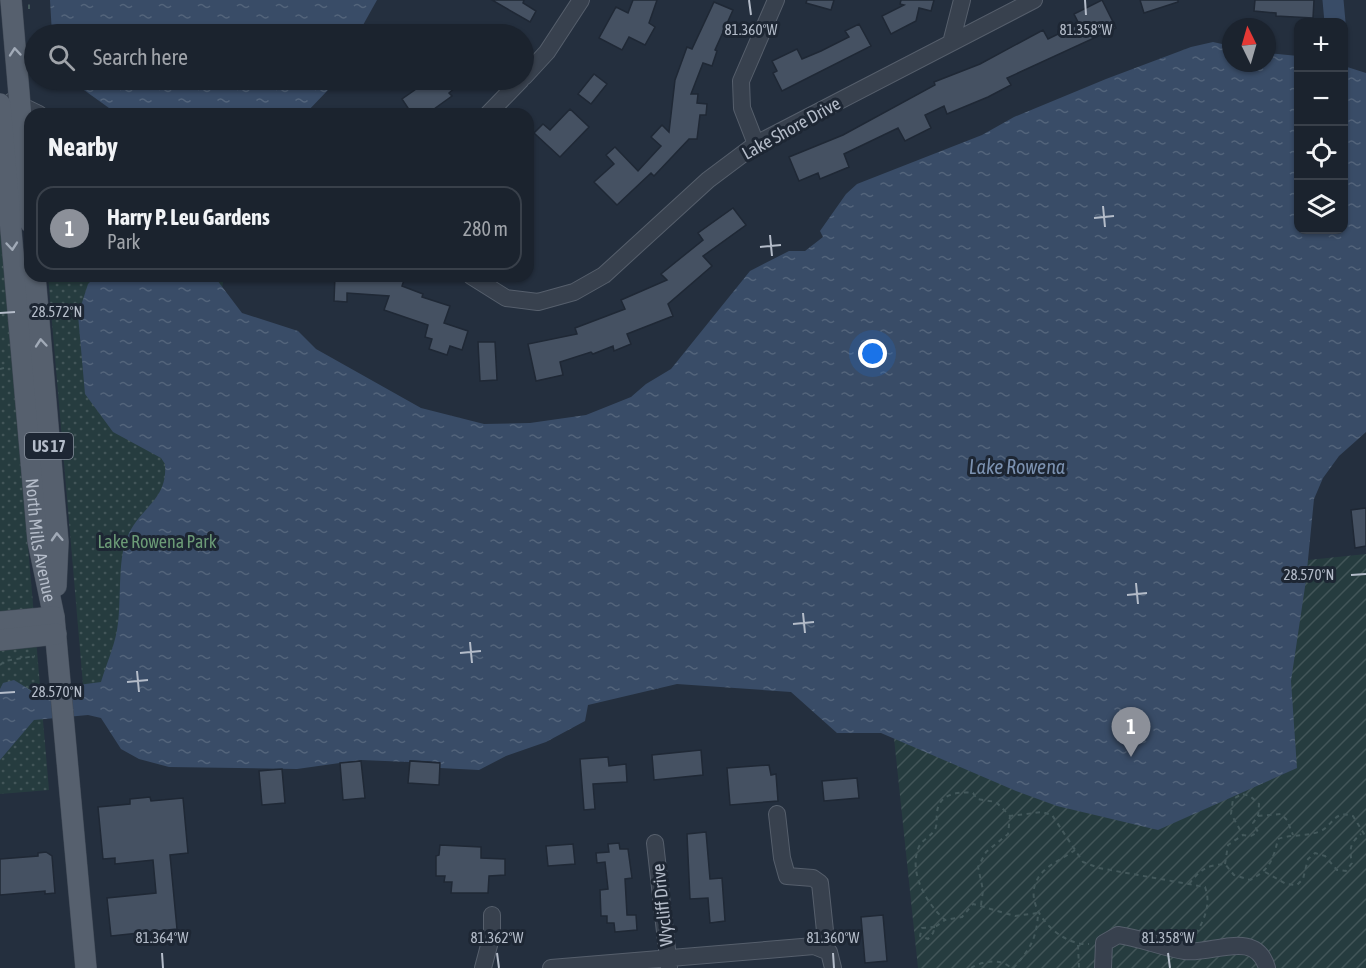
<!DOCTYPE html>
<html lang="en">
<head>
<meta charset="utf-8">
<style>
  body { margin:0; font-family:"Asap Condensed",sans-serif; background:#242b36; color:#f1f3f6 }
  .controls { position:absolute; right:18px; top:18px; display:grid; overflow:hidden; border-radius:12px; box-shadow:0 2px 4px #0004 }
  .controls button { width:54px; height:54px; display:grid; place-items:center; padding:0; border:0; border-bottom:2px solid #39404a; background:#1b232e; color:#f1f3f6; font:30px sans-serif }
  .compass { position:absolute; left:1222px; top:18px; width:54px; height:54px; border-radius:50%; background:#1b232e; box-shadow:0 2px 4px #0004; rotate:355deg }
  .you { position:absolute; left:873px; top:354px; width:21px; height:21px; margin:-15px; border:4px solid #fff; border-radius:50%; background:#1a73e8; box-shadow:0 0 0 9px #1a73e833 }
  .badge { display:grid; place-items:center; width:39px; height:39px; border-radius:50%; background:#8c9099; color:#fff; font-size:20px; font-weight:700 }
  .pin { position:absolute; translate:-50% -50px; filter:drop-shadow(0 2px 3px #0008) }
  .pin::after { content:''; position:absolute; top:32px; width:21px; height:18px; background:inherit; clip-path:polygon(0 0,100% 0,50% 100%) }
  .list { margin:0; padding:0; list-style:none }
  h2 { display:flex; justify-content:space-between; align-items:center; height:78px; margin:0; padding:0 24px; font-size:26px }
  h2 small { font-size:20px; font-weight:400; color:#a0a4aa }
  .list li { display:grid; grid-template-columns:39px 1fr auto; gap:18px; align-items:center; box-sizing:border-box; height:84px; margin:0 12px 12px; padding:0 12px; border:2px solid #39404a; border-radius:18px }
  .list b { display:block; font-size:22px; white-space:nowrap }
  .list p { margin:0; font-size:20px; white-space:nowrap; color:#a0a4aa }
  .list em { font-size:20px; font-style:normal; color:#a0a4aa }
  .icon { flex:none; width:33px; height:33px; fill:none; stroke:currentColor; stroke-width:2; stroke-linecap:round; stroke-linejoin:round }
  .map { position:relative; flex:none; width:1366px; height:968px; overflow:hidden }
  .search { position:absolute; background:#1b232e; box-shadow:0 2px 4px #0004; left:24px; top:24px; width:510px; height:66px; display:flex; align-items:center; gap:15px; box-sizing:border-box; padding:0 21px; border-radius:33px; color:#a0a4aa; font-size:22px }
  .panel { position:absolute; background:#1b232e; box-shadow:0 2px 4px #0004; left:24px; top:108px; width:510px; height:174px; border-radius:18px }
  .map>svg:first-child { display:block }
  .park { fill:url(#park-dots) }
  .garden { fill:url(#garden-furrows) }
  .water { fill:url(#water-ripples) }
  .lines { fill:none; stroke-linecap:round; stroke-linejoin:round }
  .river { stroke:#394c67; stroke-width:21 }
  .building { fill:#455162; stroke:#1f2835; stroke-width:1.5 }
  .minor-casing { stroke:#565f6c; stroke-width:18 }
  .major-casing { stroke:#414a57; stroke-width:22 }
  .path { stroke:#44595c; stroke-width:2; stroke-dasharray:4.5 4.5; stroke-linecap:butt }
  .minor { stroke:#38414e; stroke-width:16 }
  .major { stroke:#56606e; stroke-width:21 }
  .oneway { stroke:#a1aab7 }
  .ticks { fill:none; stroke:#b4bcc9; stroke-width:2 }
  .labels { text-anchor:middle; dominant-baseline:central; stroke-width:6; stroke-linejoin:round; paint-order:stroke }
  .shield { fill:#1d2633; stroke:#878f9c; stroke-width:1.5 }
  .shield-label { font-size:16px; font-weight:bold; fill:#b4bcc9 }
  .street-label { font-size:18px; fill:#b4bcc9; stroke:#1d2633 }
  .park-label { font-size:18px; fill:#6b9a76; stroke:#1d2633 }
  .water-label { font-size:20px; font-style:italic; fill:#7c92b1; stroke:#1d2633 }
  .ticks-label { font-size:15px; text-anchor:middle; fill:#b4bcc9; stroke:#1d2633; stroke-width:6; stroke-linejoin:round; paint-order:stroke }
</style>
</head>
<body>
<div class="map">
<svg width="1366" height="968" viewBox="0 0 1366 968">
  <defs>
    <pattern id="park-dots" width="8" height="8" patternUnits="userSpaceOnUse" patternTransform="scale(1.5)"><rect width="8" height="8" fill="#263c3f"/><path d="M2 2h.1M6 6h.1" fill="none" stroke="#435659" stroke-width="1.8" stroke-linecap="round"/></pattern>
    <pattern id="garden-furrows" width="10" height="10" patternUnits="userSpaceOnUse" patternTransform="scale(1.5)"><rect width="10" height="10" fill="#263c3f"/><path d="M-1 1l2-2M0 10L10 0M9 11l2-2" fill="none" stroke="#435659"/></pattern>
    <pattern id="water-ripples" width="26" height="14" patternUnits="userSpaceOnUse" patternTransform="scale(1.5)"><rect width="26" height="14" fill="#394c67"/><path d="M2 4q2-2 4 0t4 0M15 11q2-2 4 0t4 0" fill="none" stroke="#53647b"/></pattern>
  </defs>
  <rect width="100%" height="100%" fill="#242f3e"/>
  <path class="park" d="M0,221L49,790L0,794Z
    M48,276H224L161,677L83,685Z"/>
  <path class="garden" d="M1366,554V968H918L880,604Z"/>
  <path class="water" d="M50,0H377L358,34H52Z
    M1213,42L1231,46V63H1267V53L1298,56V230H1344V66L1366,73V432L1339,456L1323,478L1314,499L1306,580L1291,681L1297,768L1158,830L1057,806L1016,791L881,733H837L791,692L677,684L588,705L585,721L546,742L506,756L479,770L440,768V762L410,760L409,762L361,760L297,769L169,767L139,759L121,749L101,718L88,715L34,720L0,760V689L3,683L14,680L32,691L101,682C106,665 114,647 117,630C122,604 117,560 127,538C139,507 168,501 165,464L161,458L113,432L85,394L78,315L88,284L96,276H214L242,313L298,331L316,349L421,408L484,424L530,423L586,415L631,397L646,384L671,369L750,271L789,251H805L823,237L820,231L846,194L857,184L982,135L1014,117L1106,79L1191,47Z
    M70,80H334L328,90L305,114H121L109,108Z"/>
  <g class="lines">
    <path class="river" d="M1333,0L1335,22"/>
  </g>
  <path class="building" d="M492,0H524L523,3L536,11L530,22Z
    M633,0H657L649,23L655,27L645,45L629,37L622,50L599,38L616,7L628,13Z
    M807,0H834L831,10L806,3Z
    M901,0H934L931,11L919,8L916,21L891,34L882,16L904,5L900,4Z
    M1102,0L1116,28L1007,78L1011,85L988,97L947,114L944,106L925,115L931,128L905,141L898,128L844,154L849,167L820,179L818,173L799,181L789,157L843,135L935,85L934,82L980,64L1043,30L1048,39L1079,24L1074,14Z
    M1140,0H1178V2L1144,13Z
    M1255,0H1314L1313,18L1276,16V13L1254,11Z
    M714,2L733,10L715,50L717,51L712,66L703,63L691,94H698L697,103L707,104L706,115H700L697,139H689L654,176L651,173L617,205L594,182L614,164L606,155L615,147L638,171L661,146L651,137L662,125L669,132L675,80L687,47L692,49Z
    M859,24L871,46L782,91L773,73L777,71L772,61L797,49L802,59L821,51L849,37L845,31Z
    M594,74L607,84L591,104L578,94Z
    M429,80H464L449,93L452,96L427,114H398L408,108L402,99Z
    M570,109L589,127L560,157L534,133L543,124L550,130Z
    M733,208L746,225L703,256L712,266L668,304L673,316L627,334L631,344L614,351L613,346L593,354L591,352L560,362L563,375L536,381L528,344L577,334L575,328L625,309L621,300L667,280L661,274L703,240L698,233Z
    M335,276H391L404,280L402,286L423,294L422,297L450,306L444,323L468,331L462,350L450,346L447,355L429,349L432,339L425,337L428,325L384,310L389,296L347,293V302L334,301Z
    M478,342H495L497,380L480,381Z
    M1366,508V546L1355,548L1351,510Z
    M701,750L703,775L654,780L652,755Z
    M608,757L609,766L626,764L627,782L593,784L595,809L584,810L580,759Z
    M361,761L365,798L343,800L340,763Z
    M410,761L440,763L439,785L408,783Z
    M769,765L771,775L776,774L778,801L730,805L727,768Z
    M282,769L285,803L262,805L259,771Z
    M857,778L859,798L824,801L822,781Z
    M150,797L151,801L183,798L188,853L170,855L177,929L111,936L107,898L156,893L153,860L115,864V858L103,859L98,807L130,804V799Z
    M706,832L710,879L722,878L725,921L710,923L708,898L690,899L687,834Z
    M619,843L620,849H628L632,878L625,879L627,915H636L637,930L615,932L614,923H607V916H601L600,890L608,889L605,862L597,863L596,853L609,852L608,844Z
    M573,844L575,864L548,866L546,846Z
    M440,845L481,847V858L505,859V875L489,876L488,893H451L452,882H444L445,876H436V856L439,855Z
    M46,852L52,856L55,893L45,894V891L0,895V859L38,856V853Z
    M883,915L887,961L865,963L861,917Z"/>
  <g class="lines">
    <defs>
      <path id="minor" d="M951,43L962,0
        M524,77L547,52L581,0
        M12,101L39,114
        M488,114L521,80
        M756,144L742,108L741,81L776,0
        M471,276L506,298L538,302L574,292L604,275L708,180L756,144L1034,0
        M777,814L782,858L787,876L813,878L820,883L825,931L823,949
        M655,843L669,967
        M483,968L492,934V915
        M551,968L814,946L829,952L833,968
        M1103,968L1104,943L1118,935C1141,938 1163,948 1185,951C1212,955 1256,928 1267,968"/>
      <g id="major">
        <path d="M11,0L30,222"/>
        <path id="s1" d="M0,104L38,541L54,617L86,968"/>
        <path d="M35,276L58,542L56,586"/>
        <path d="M0,622L54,617"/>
        <path d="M0,640L56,634"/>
      </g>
    </defs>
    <use href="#minor" class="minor-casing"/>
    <use href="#major" class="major-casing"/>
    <path class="path" d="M29,9V0
      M0,369L4,368
      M0,665L5,661L35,656
      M1258,816L1281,814L1287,820L1293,835
      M1075,850C1064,858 1045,866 1038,878C1020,907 1061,947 1089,944
      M1225,864L1228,845L1243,835L1251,836L1258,832L1253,823L1258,816L1259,804L1250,796L1242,794L1233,799L1231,814L1243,835
      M1265,872L1286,884L1297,885L1303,879L1308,859L1315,853L1325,856L1337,870L1346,871L1352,863C1349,849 1350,843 1361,834
      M1189,884C1200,870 1206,865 1225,864L1234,875L1250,880C1269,870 1273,861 1278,839C1291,834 1307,837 1321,831C1334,824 1334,810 1353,816L1366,837
      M981,905L983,890L978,867L986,852L1008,834L1010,816
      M935,927L922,928L920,936L928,939L933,933L935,927L945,920
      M1078,945L1079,968
      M971,968C982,961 1001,958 1011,968
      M1013,968C1030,950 1037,938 1038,913L1015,916L973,904L962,917L945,920C927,904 909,874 918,849C921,840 929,838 934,831C938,826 936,819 937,813C938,794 958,791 973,793L977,799L996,802L1010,816L1042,812L1052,815L1083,862L1099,868L1205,887C1212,906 1203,921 1194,938"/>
    <use href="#minor" class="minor"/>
    <use href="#major" class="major"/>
  </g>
  <defs><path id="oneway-chevron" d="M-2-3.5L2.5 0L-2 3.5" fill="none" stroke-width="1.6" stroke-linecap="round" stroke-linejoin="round" transform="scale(1.5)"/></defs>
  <g class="oneway">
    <use href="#oneway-chevron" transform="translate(15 52) rotate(-95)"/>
    <use href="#oneway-chevron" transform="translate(12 246) rotate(85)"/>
    <use href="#oneway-chevron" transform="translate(41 343) rotate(-95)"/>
    <use href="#oneway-chevron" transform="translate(57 537) rotate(-93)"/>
  </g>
  <path class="ticks" d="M749,0L751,15M1085,0L1086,15M1103,206L1105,227M1094,218L1114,216M770,235L772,256M760,247L781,245M0,313L15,312M1351,575L1366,574M1136,583L1138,604M1127,595L1147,593M803,613L805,633M793,624L814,622M470,642L472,663M460,653L481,651M137,671L139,692M127,682L148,680M0,693L15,692M162,953L163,968M497,953L499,968M833,953L834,968M1168,953L1170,968"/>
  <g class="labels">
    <rect class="shield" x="25" y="433" width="48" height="26" rx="4.5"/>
    <g class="shield-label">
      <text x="49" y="446">US 17</text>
    </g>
    <g class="street-label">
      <text transform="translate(791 128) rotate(-29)">Lake Shore Drive</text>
      <text stroke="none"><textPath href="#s1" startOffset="438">North Mills Avenue</textPath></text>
      <text transform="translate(662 905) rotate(-96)">Wycliff Drive</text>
    </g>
    <g class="park-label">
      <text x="157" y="541">Lake Rowena Park</text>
    </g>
    <g class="water-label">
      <text x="1017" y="466">Lake Rowena</text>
    </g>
  </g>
  <g class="ticks-label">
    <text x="751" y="35">81.360°W</text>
    <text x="1086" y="35">81.358°W</text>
    <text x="57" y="317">28.572°N</text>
    <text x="1309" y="580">28.570°N</text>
    <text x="57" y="697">28.570°N</text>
    <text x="162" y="943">81.364°W</text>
    <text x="497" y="943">81.362°W</text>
    <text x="833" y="943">81.360°W</text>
    <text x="1168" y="943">81.358°W</text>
  </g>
</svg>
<div class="controls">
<button>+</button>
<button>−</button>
<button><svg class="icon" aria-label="locate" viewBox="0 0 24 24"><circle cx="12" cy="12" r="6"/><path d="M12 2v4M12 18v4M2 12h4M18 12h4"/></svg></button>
<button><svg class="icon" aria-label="layers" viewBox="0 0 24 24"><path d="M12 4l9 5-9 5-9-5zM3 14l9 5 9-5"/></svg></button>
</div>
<svg class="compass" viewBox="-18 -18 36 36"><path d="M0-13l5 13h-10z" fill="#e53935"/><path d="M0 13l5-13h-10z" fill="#a0a4aa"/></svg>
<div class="you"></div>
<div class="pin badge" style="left:1131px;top:757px">1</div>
<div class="search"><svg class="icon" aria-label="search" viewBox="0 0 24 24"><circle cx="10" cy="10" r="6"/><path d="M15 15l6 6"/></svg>Search here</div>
<section class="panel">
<h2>Nearby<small></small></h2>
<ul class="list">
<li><span class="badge">1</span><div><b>Harry P. Leu Gardens</b><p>Park</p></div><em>280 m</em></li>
</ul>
</section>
</div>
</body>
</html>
